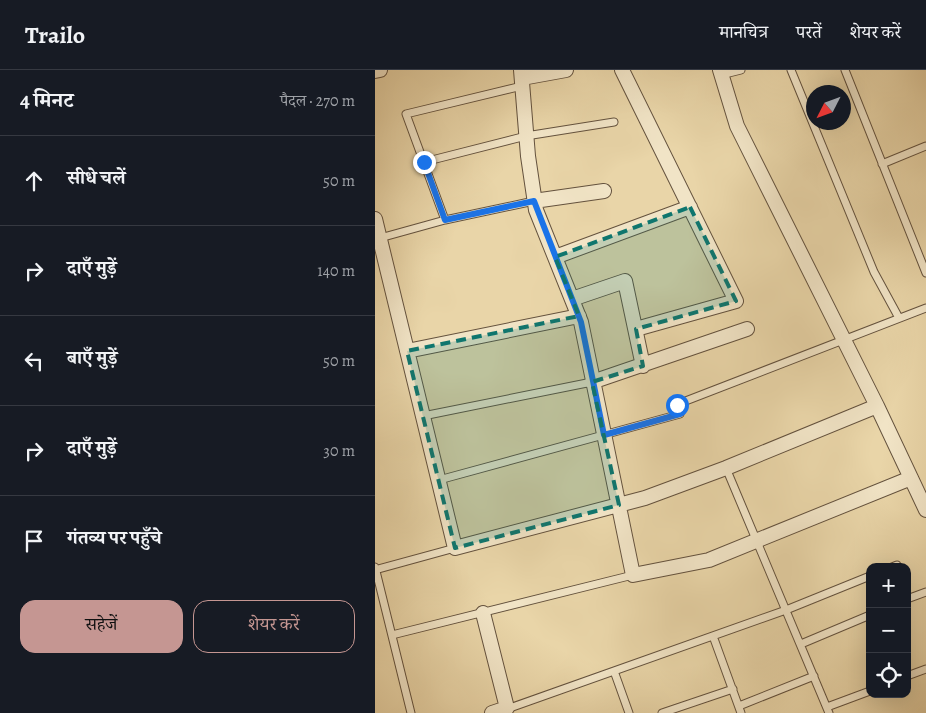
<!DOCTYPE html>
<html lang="hi">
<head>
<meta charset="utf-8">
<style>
  body { margin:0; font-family:Alegreya,"Noto Serif Devanagari",serif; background:#20242c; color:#f1f3f6 }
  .controls { position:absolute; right:15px; bottom:15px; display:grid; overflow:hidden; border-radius:10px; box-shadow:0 5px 20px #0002 }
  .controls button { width:45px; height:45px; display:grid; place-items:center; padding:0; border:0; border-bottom:1px solid #363941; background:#171b24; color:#f1f3f6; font:25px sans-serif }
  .compass { position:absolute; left:431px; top:15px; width:45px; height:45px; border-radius:50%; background:#171b24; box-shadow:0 5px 20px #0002; rotate:228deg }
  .stop { position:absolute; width:15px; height:15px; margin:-11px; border:4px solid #1a73e8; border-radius:50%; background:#fff }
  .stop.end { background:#1a73e8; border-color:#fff; box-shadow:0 1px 5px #0008 }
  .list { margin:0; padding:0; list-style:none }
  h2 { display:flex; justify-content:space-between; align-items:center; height:65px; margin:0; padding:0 20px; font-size:21px }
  h2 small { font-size:16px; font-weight:400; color:#9ea1a6 }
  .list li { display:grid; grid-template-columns:32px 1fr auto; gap:15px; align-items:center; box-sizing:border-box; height:90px; padding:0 20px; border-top:1px solid #363941 }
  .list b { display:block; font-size:19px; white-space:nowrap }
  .list em { font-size:16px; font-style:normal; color:#9ea1a6 }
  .actions { display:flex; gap:10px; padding:15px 20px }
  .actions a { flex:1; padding:11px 0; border:1px solid #c59692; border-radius:15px; text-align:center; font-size:18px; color:#c59692 }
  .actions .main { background:#c59692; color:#111 }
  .icon { flex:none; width:28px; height:28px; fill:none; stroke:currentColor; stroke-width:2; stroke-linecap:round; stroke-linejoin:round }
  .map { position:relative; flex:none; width:551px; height:643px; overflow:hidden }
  header { display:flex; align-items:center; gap:30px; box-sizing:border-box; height:70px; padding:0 25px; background:#171b24; border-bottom:1px solid #363941 }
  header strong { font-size:24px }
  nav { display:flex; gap:28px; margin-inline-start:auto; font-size:18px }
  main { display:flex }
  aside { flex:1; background:#171b24 }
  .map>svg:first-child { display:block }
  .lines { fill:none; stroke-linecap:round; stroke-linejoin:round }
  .lane-casing { stroke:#64523e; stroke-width:9 }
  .street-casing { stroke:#64523e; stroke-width:16 }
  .lane { stroke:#f1e4c6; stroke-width:7 }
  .street { stroke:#f1e4c6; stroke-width:14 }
  .route { stroke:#1a73e8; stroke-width:6 }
  .marked { fill:#0f766e; fill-opacity:0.2; stroke:#0f766e; stroke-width:4; stroke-dasharray:10 6; stroke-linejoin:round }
</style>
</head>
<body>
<header>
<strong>Trailo</strong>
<nav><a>मानचित्र</a><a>परतें</a><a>शेयर करें</a></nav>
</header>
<main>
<aside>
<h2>4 मिनट<small>पैदल · 270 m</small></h2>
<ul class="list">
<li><svg class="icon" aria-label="ahead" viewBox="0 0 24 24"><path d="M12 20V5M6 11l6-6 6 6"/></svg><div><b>सीधे चलें</b></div><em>50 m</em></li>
<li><svg class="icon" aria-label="right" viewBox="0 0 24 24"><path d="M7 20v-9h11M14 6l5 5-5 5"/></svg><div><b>दाएँ मुड़ें</b></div><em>140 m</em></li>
<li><svg class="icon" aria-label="left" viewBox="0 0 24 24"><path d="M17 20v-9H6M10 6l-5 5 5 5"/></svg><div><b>बाएँ मुड़ें</b></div><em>50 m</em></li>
<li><svg class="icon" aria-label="right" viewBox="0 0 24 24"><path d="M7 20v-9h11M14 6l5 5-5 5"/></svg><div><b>दाएँ मुड़ें</b></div><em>30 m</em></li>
<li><svg class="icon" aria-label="arrive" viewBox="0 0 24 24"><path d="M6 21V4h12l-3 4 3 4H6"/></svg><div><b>गंतव्य पर पहुँचे</b></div></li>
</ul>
<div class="actions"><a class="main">सहेजें</a><a>शेयर करें</a></div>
</aside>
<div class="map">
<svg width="551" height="643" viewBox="0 0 551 643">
  <rect width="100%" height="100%" fill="#e9d5a8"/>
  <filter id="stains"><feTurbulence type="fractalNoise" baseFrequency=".004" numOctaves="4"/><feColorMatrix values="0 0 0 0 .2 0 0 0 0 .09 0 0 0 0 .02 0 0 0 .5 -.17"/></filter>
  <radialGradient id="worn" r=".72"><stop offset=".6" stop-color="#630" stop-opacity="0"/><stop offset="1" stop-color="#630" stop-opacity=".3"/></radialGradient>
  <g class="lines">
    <defs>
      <path id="lane" d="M416,0L499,202L524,248
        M470,0L551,203
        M346,5L366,0
        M49,92L151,66L239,52
        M507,94L551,76
        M70,150L31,44L147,16
        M5,168L70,150L159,131
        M48,346L217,312
        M351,398L454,643
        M64,410L305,344L302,335L308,332L551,238
        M0,497L36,643
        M517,497L522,495
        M0,500L80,478
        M532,529L551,522
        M17,565L258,505
        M338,566L366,643
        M426,574L495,545
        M239,601L254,643
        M532,606L551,599
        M364,636L439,606
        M452,637L495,621
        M132,639L411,540L495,506
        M287,643L358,619"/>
      <path id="street" d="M146,0L153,86L161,140L206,252L258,505L334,490L536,408
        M247,0L361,231L261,259
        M345,0L362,56L502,336L551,440
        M0,1L5,0
        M147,8L191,0
        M159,131L229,121
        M0,149L80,478L270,428L351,398L502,336
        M180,187L315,137
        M197,229L250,211L268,296
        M32,281L204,246
        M217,312L372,259
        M108,543L132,638L117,643"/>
    </defs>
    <use href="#lane" class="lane-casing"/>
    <use href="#street" class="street-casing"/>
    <use href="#lane" class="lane"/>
    <use href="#street" class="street"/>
  </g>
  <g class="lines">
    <path class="route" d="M49,92L70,150L159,131L206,252L229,365L305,344L302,335"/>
  </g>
  <path class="marked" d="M315,137L361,231L261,259L268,296L217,312L244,435L80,478L32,281L204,246L180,187Z"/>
  <rect width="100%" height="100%" filter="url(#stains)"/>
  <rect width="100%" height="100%" fill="url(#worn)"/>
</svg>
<div class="controls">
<button>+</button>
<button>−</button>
<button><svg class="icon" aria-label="locate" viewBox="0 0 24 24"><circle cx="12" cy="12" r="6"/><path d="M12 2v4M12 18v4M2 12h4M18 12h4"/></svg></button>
</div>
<svg class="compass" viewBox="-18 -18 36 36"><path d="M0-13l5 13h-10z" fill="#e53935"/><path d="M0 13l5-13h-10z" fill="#9ea1a6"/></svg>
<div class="stop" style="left:302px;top:335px"></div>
<div class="stop end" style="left:49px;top:92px"></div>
</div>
</main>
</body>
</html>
